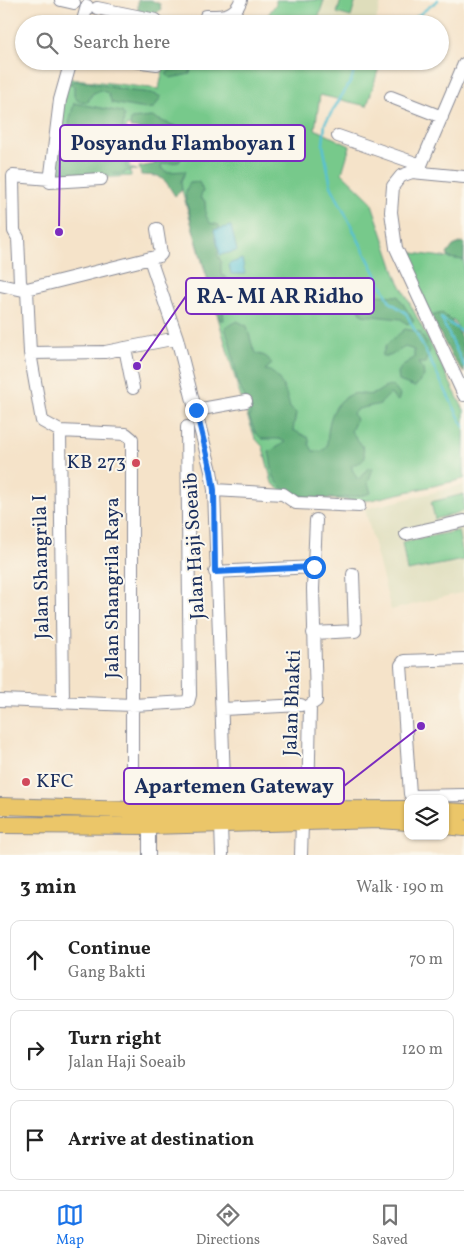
<!DOCTYPE html>
<html lang="en">
<head>
<meta charset="utf-8">
<style>
  body { margin:0; font-family:Vollkorn,serif; background:#f6f6f6; color:#222 }
  .controls { position:absolute; right:15px; bottom:15px; display:grid; overflow:hidden; border-radius:10px; box-shadow:0 1px 4px #0004 }
  .controls button { width:45px; height:45px; display:grid; place-items:center; padding:0; border:0; border-bottom:1px solid #e0e0e0; background:#fff; color:#222; font:25px sans-serif }
  .stop { position:absolute; width:15px; height:15px; margin:-11px; border:4px solid #1a73e8; border-radius:50%; background:#fff }
  .stop.end { background:#1a73e8; border-color:#fff; box-shadow:0 1px 5px #0008 }
  .list { margin:0; padding:0; list-style:none }
  h2 { display:flex; justify-content:space-between; align-items:center; height:65px; margin:0; padding:0 20px; font-size:21px }
  h2 small { font-size:16px; font-weight:400; color:#767676 }
  .list li { display:grid; grid-template-columns:32px 1fr auto; gap:15px; align-items:center; box-sizing:border-box; height:80px; margin:0 10px 10px; padding:0 10px; border:1px solid #e0e0e0; border-radius:10px }
  .list b { display:block; font-size:19px; white-space:nowrap }
  .list p { margin:0; font-size:16px; white-space:nowrap; color:#767676 }
  .list em { font-size:16px; font-style:normal; color:#767676 }
  .icon { flex:none; width:28px; height:28px; fill:none; stroke:currentColor; stroke-width:2; stroke-linecap:round; stroke-linejoin:round }
  .map { position:relative; flex:none; width:464px; height:855px; overflow:hidden }
  .search { position:absolute; background:#fff; box-shadow:0 1px 4px #0004; left:15px; right:15px; top:15px; height:55px; display:flex; align-items:center; gap:12px; box-sizing:border-box; padding:0 18px; border-radius:28px; color:#767676; font-size:19px }
  .sheet { height:335px; background:#fff }
  nav { display:flex; justify-content:space-around; align-items:center; box-sizing:border-box; height:70px; border-top:1px solid #e0e0e0; background:#fff; font-size:14px; color:#767676 }
  nav a { display:grid; justify-items:center; gap:2px }
  nav .on { color:#1a73e8 }
  .map>svg:first-child { display:block }
  .built { fill:#deddbb }
  .green { fill:#77c98b; stroke:#497c74 }
  .forest { fill:#61ad77; stroke:#3e6e6a }
  .water { fill:#57c1d3; stroke:#397898 }
  .lines { fill:none; stroke-linecap:round; stroke-linejoin:round }
  .stream { stroke:#57c1d3; stroke-width:2.5 }
  .minor-casing { stroke:#888994; stroke-width:14 }
  .major-casing { stroke:#888994; stroke-width:18 }
  .minor { stroke:#fff; stroke-width:12 }
  .major { stroke:#ebc669; stroke-width:16 }
  .route { stroke:#1a73e8; stroke-width:6 }
  .poi-dot { fill:#d1495b; stroke:#fbf7ec; stroke-width:2 }
  .labels { text-anchor:middle; dominant-baseline:central; stroke-width:4; stroke-linejoin:round; paint-order:stroke }
  .poi-label { font-size:20px; fill:#1b2f5e; stroke:#fbf7ec; text-anchor:end }
  .street-label { font-size:20px; fill:#1b2f5e; stroke:#fbf7ec }
  .leader { fill:none; stroke:#7b2cbf; stroke-width:2 }
  .callout-dot { fill:#7b2cbf; stroke:#fbf7ec; stroke-width:2 }
  .callout { fill:#fbf7ec; stroke:#7b2cbf; stroke-width:2 }
  .callout-label { font-size:21px; text-anchor:middle; font-weight:bold; fill:#1b2f5e }
</style>
</head>
<body>
<div class="map">
<svg width="464" height="855" viewBox="0 0 464 855">
  <rect width="100%" height="100%" fill="#fbf7ec"/>
  <filter id="ink" filterUnits="userSpaceOnUse"><feTurbulence type="fractalNoise" baseFrequency=".02" numOctaves="2"/><feDisplacementMap in="SourceGraphic" scale="10" xChannelSelector="R" yChannelSelector="G"/><feConvolveMatrix kernelMatrix="1 2 1 2 8 2 1 2 1" color-interpolation-filters="sRGB"/></filter>
  <filter id="wash" filterUnits="userSpaceOnUse"><feTurbulence type="fractalNoise" baseFrequency=".0096" numOctaves="4" result="noise"/><feDisplacementMap in="SourceGraphic" scale="20" xChannelSelector="R" yChannelSelector="G"/><feGaussianBlur stdDeviation="1.12" result="paint"/><feColorMatrix in="noise" values="0 0 0 0 0 0 0 0 0 0 0 0 0 0 0 0 0 1.4 0 .05"/><feComposite in="paint" operator="in"/></filter>
  <g filter="url(#wash)">
    <rect width="100%" height="100%" fill="#f5e3c9"/>
    <path class="built" d="M324,0H382L375,24H321L317,23Z
      M464,485V592L391,610L365,509Z"/>
    <path class="green" d="M276,0H324L317,22L321,24H261L276,4Z
      M341,0H356L351,17L337,13Z
      M195,61H381L367,106L320,95L315,129L350,146L342,173L371,201L397,278L464,410V479L371,500L358,501L289,496L272,483L263,447L255,438L239,392L178,176L154,174L156,127L127,125L125,133L131,176L51,181L67,78L159,89L164,64Z
      M406,252L464,260V337L454,321L431,316Z
      M464,494V511L435,519L431,502Z
      M458,531L464,560L407,571L402,542Z"/>
    <path class="forest" d="M138,0H151L160,4L161,9L156,14L138,11Z
      M188,64L191,68L190,74L170,78L166,74L173,68Z
      M73,81C91,81 109,87 127,90C141,93 148,90 161,97L154,108C142,110 125,105 112,103L108,93L100,90L92,94L88,102L78,101L74,96V86L69,83Z
      M74,103L122,112L124,115L122,140L128,156L126,167L137,170L126,171L124,174L56,177L58,143L62,137L61,130L68,136L72,131L69,123Z
      M152,117L180,128L181,159L179,162L162,164L161,168L167,172L186,171L181,181L182,190L175,196L166,182L158,176L141,175L139,167L155,164L162,152C156,144 151,143 153,131L130,128L131,119Z
      M199,182L203,191L200,198L205,201L206,216L210,223L219,225L221,246L217,254L221,261V275L226,277L230,284L226,290L227,296L222,303L224,320H220L191,222C190,207 180,196 190,183Z
      M462,242L464,243V260L449,258L447,254L453,246Z
      M368,295L398,296L414,321L407,324L401,319L362,315L358,306Z
      M442,313C464,329 464,346 464,373L451,355L431,316Z
      M237,321L247,326L253,348L257,354C265,355 268,357 272,364L265,370C280,371 287,395 290,408L296,413L293,430L309,438V444L313,451L321,452L327,447C328,426 330,402 353,394C359,392 366,396 372,394C382,392 381,386 393,386L400,395L398,401L390,394L380,404L358,409L353,413L356,420L351,431L363,447L365,458L361,462L352,465V469L358,480L368,468H373L368,483L371,493C347,500 294,504 277,482C271,474 272,462 269,452L286,442L279,439H262L255,432L249,417L251,408L238,384L230,343L225,328Z
      M405,329L420,332L430,350L425,363H418L423,369L424,376L415,387L399,381L398,372L403,365L414,358V350L405,347L390,356H382L386,345Z"/>
    <path class="water" d="M231,226L237,251L220,255L214,230Z
      M242,259L245,274H231L229,264Z"/>
    <g class="lines">
      <path class="stream" d="M407,24L438,0
        M357,61L351,81L325,123L323,145L331,186L390,302L406,313L464,427
        M464,333L441,318L464,366"/>
    </g>
  </g>
  <g filter="url(#ink)">
    <g class="lines">
      <defs>
        <path id="minor" d="M61,0L74,3
          M97,8L156,20
          M206,16C222,16 235,17 241,0
          M82,24L87,6
          M71,61L60,100L50,182L101,179
          M134,61L157,64L160,62
          M391,97L442,117
          M338,136L421,165
          M421,172V165L464,64
          M464,177L412,172L401,176L393,186L391,212L396,248L464,395
          M150,259L177,338L211,471L214,490L225,810
          M0,285L23,290L159,256L161,254L157,229
          M23,290L20,282L18,238L14,231L13,176L50,179
          M27,290L30,353L42,421L60,431L126,434L132,439V810
          M125,348L133,388
          M30,353L105,352L177,338
          M196,410L246,401
          M60,431L63,701
          M214,490L283,494L296,503L359,506
          M406,534L464,521
          M215,572L314,567
          M313,633L355,631L353,574
          M464,659L404,661L401,665L410,794L413,796L464,795
          M0,700L133,705L188,702L190,695L187,427
          M223,709L301,705
          M308,809L310,705L316,701L313,589L316,520
          M221,825L222,855
          M149,826V855
          M301,855L302,823"/>
        <path id="major" d="M0,806L132,810L408,809
          M445,811L464,812
          M0,825L149,826L380,820L408,822
          M445,826L464,828"/>
      </defs>
      <use href="#minor" class="minor-casing"/>
      <use href="#major" class="major-casing"/>
      <use href="#minor" class="minor"/>
      <use href="#major" class="major"/>
    </g>
  </g>
  <g class="lines" filter="url(#ink)">
    <path class="route" d="M196,410L211,471L214,490L215,572L314,567"/>
  </g>
  <g class="poi-dot">
    <circle cx="136" cy="463" r="5"/>
    <circle cx="26" cy="782" r="5"/>
  </g>
  <g class="labels">
    <g class="poi-label">
      <text x="126" y="463">KB 273</text>
      <text x="36" y="782" text-anchor="start">KFC</text>
    </g>
    <g class="street-label">
      <text transform="translate(195 546) rotate(-93)">Jalan Haji Soeaib</text>
      <text transform="translate(42 567) rotate(-91)">Jalan Shangrila I</text>
      <text transform="translate(113 588) rotate(-90)">Jalan Shangrila Raya</text>
      <text transform="translate(293 703) rotate(-88)">Jalan Bhakti</text>
    </g>
  </g>
  <path class="leader" d="M59 232L60 143M137 366L186 296M421 726L344 786"/>
  <g class="callout-dot">
    <circle cx="59" cy="232" r="5"/>
    <circle cx="137" cy="366" r="5"/>
    <circle cx="421" cy="726" r="5"/>
  </g>
  <g class="callout">
    <rect x="60" y="125" width="245" height="36" rx="5"/>
    <rect x="186" y="278" width="188" height="36" rx="5"/>
    <rect x="124" y="768" width="220" height="36" rx="5"/>
  </g>
  <g class="callout-label">
    <text x="183" y="150">Posyandu Flamboyan I</text>
    <text x="280" y="303">RA- MI AR Ridho</text>
    <text x="234" y="793">Apartemen Gateway</text>
  </g>
</svg>
<div class="controls">
<button><svg class="icon" aria-label="layers" viewBox="0 0 24 24"><path d="M12 4l9 5-9 5-9-5zM3 14l9 5 9-5"/></svg></button>
</div>
<div class="stop" style="left:314px;top:567px"></div>
<div class="stop end" style="left:196px;top:410px"></div>
<div class="search"><svg class="icon" aria-label="search" viewBox="0 0 24 24"><circle cx="10" cy="10" r="6"/><path d="M15 15l6 6"/></svg>Search here</div>
</div>
<section class="sheet">
<h2>3 min<small>Walk · 190 m</small></h2>
<ul class="list">
<li><svg class="icon" aria-label="ahead" viewBox="0 0 24 24"><path d="M12 20V5M6 11l6-6 6 6"/></svg><div><b>Continue</b><p>Gang Bakti</p></div><em>70 m</em></li>
<li><svg class="icon" aria-label="right" viewBox="0 0 24 24"><path d="M7 20v-9h11M14 6l5 5-5 5"/></svg><div><b>Turn right</b><p>Jalan Haji Soeaib</p></div><em>120 m</em></li>
<li><svg class="icon" aria-label="arrive" viewBox="0 0 24 24"><path d="M6 21V4h12l-3 4 3 4H6"/></svg><div><b>Arrive at destination</b></div></li>
</ul>
</section>
<nav>
<a class="on"><svg class="icon" aria-label="map" viewBox="0 0 24 24"><path d="M3 6l6-2 6 2 6-2v14l-6 2-6-2-6 2zM9 4v14M15 6v14"/></svg>Map</a>
<a><svg class="icon" aria-label="directions" viewBox="0 0 24 24"><path d="M12 3l9 9-9 9-9-9zM9 14v-3h6M13 9l2 2-2 2"/></svg>Directions</a>
<a><svg class="icon" aria-label="saved" viewBox="0 0 24 24"><path d="M7 4h10v16l-5-4-5 4z"/></svg>Saved</a>
</nav>
</body>
</html>
